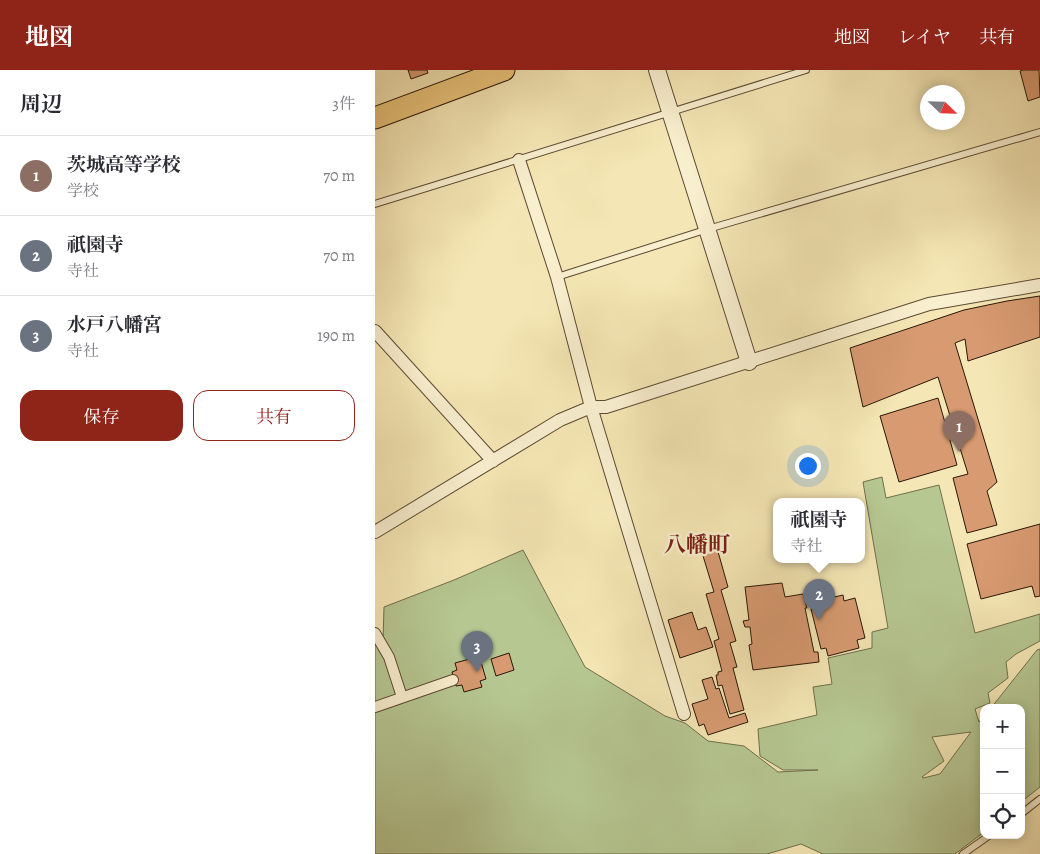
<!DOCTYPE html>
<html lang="ja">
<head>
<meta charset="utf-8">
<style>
  body { margin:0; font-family:Alegreya,"Noto Serif JP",serif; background:#f7f7f7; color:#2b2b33 }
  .controls { position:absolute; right:15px; bottom:15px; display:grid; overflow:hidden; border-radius:10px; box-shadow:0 2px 12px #0003 }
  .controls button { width:45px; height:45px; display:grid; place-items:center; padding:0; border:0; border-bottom:1px solid #e1e1e2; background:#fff; color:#2b2b33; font:25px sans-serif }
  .compass { position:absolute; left:545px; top:15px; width:45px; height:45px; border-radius:50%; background:#fff; box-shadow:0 2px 12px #0003; rotate:113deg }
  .you { position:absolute; left:432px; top:395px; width:18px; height:18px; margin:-12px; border:4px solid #fff; border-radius:50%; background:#1a73e8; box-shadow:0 0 0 8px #1a73e833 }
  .badge { display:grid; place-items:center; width:32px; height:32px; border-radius:50%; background:#8f2418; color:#fff; font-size:16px; font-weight:700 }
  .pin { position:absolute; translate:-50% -41px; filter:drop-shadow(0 1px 2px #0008) }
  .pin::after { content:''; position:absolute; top:26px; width:18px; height:15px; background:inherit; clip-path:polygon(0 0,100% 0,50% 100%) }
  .popup { position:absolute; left:398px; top:428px; width:92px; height:65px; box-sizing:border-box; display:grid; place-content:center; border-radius:10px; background:#fff; filter:drop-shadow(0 1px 4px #0005); font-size:16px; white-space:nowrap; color:#7c7c81 }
  .popup b { font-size:19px; color:#2b2b33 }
  .popup::after { content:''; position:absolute; left:50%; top:100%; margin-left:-10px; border:10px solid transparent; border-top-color:#fff }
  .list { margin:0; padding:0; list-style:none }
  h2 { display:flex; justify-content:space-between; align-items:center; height:65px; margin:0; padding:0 20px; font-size:21px }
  h2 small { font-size:16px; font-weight:400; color:#7c7c81 }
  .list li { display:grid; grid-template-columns:32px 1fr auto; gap:15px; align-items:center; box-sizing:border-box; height:80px; padding:0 20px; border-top:1px solid #e1e1e2 }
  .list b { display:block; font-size:19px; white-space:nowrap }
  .list p { margin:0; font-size:16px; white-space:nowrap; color:#7c7c81 }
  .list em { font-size:16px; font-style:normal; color:#7c7c81 }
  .actions { display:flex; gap:10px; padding:15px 20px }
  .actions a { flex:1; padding:11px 0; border:1px solid #8f2418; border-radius:15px; text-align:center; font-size:18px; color:#8f2418 }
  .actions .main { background:#8f2418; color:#fff }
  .icon { flex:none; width:28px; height:28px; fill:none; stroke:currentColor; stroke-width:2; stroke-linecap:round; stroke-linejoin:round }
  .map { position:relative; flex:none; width:665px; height:784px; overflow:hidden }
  header { display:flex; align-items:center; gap:30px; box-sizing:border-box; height:70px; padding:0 25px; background:#8f2418; color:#fff }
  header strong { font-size:24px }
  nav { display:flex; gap:28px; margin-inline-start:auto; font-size:18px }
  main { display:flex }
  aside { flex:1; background:#fff }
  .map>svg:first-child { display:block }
  .green { fill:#b6c792; stroke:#706e4c; fill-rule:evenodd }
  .building { fill:#d79a71; stroke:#2a1607 }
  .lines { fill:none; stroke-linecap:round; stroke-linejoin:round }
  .service-casing { stroke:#5d4a32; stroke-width:8 }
  .pedestrian-casing { stroke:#5d4a32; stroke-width:12 }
  .minor-casing { stroke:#5d4a32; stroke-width:14 }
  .tertiary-casing { stroke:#5d4a32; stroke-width:18 }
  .trunk-casing { stroke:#2a1607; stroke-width:23 }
  .service { stroke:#f8efcf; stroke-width:6 }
  .pedestrian { stroke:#f8efcf; stroke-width:10 }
  .minor { stroke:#f8efcf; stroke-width:12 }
  .tertiary { stroke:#f8efcf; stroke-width:16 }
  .trunk { stroke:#eac47a; stroke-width:21 }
  .labels { text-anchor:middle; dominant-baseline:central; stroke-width:4.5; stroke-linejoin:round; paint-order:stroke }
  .quarter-label { font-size:22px; font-weight:bold; fill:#7a1f14; stroke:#f8efcf }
</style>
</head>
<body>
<header>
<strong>地図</strong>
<nav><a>地図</a><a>レイヤ</a><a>共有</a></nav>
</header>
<main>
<aside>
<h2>周辺<small>3件</small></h2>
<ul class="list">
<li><span class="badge" style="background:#8d6e63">1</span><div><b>茨城高等学校</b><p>学校</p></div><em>70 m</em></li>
<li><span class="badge" style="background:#6b7280">2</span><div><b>祇園寺</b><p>寺社</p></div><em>70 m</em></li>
<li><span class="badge" style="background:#6b7280">3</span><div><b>水戸八幡宮</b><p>寺社</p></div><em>190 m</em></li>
</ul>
<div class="actions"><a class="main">保存</a><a>共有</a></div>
</aside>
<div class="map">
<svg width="665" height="784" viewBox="0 0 665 784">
  <rect width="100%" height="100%" fill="#f5e7b5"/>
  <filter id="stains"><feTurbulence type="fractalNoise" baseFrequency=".004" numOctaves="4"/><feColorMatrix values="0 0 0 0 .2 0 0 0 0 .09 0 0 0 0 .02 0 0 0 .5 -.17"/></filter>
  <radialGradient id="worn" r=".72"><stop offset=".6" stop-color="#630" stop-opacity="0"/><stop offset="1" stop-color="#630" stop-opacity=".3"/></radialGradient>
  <path class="green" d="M507,407L511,428L564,415L600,563L665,544V571L641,584L631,592L633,608L613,623L615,633L600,639L604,652L609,646V762L580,784H448L426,774L392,784H0V575L8,572L9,537L79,510L148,480L210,597L290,646L310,653L333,671L369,676L403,702L443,700H408L385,686L383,659L442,645L438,617L457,614L453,588L497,578V562L513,558L488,412ZM596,662L565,704L548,708L547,707L569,691L557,667Z
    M665,579V717L646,732V638H616L662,580Z"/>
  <path class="building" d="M33,0H52L53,3L36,9Z
    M648,0H664L665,27L653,31L645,1Z
    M665,226V267L593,291L590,269L580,273L622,412L612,421L622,455L592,463L578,408L593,404L563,307L488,337L475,278L589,240L632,231Z
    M563,328L582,395L524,412L505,346Z
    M665,454V526L660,527L657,516L606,529L592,474Z
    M340,471L353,517L346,520L361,571L355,573L362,597L358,598L369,640L355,644L347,615L343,616L341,605H343V602L347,601L339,571L344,569L331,524L339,522L325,476Z
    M407,513L410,527L428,524L432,538H430L439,582H443L444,592L378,600L374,575L377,574L375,557H370L368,551L374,550L370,517Z
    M468,525L469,531L480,528L490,568L482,570L484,578L453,586L451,578L446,579L436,539L448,536L446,530Z
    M317,542L323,560L331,557L338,577L305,588L293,550Z
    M134,583L139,600L121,606L116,589Z
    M98,588L100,594L106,592L111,609L105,611L107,617L89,622L87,615L81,616L77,602L82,600L80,593Z
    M337,607L341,619L344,618L354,648L370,643L373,652L333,665L329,654L324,656L317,634L333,629L327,610Z"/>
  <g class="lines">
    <defs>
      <path id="service" d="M0,134L431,0
        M182,207L333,159L665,62
        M646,744L665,729
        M588,784L615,765"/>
      <path id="pedestrian" d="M0,563L14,587L27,627
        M0,637L78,610"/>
      <path id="minor" d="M144,90L182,207L216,337L309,644
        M0,261L118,391
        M0,462L185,350L216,337H231L554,234L665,215"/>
      <path id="tertiary" d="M282,0L374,292"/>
      <path id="trunk" d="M0,48L129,0"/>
    </defs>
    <use href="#service" class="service-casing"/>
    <use href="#pedestrian" class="pedestrian-casing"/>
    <use href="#minor" class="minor-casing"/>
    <use href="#tertiary" class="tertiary-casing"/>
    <use href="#trunk" class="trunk-casing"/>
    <use href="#service" class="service"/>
    <use href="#pedestrian" class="pedestrian"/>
    <use href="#minor" class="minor"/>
    <use href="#tertiary" class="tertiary"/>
    <use href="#trunk" class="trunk"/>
  </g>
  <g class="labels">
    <g class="quarter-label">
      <text x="322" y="475">八幡町</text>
    </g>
  </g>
  <rect width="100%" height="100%" filter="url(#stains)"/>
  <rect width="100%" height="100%" fill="url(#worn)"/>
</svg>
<div class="controls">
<button>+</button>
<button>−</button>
<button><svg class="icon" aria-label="locate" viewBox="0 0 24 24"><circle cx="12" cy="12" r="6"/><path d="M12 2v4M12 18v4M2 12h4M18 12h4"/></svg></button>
</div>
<svg class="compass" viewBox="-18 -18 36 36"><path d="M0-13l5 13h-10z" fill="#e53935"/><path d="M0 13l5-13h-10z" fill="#7c7c81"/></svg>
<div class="you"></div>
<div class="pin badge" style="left:584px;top:382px;background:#8d6e63">1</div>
<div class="pin badge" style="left:444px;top:550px;background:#6b7280">2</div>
<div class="popup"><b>祇園寺</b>寺社</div>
<div class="pin badge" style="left:102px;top:602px;background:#6b7280">3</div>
</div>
</main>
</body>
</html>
